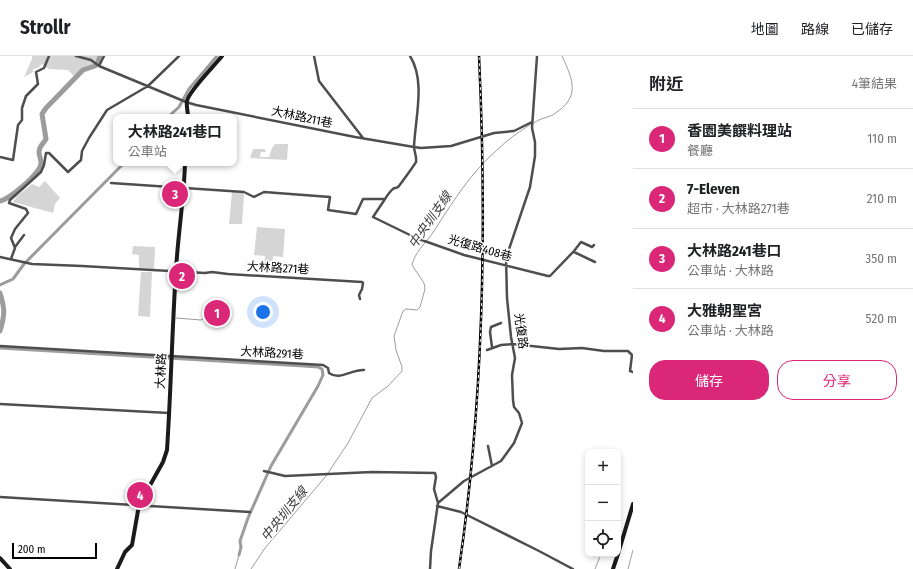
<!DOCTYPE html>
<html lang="zh-TW">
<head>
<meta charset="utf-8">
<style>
  body { margin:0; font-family:"Fira Sans Condensed","Noto Sans TC",sans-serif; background:#f6f6f6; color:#202124 }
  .controls { position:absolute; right:12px; bottom:12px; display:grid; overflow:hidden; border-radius:8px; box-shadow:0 2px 6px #0003 }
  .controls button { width:36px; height:36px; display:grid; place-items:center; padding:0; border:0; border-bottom:1px solid #e0e0e0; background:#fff; color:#202124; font:20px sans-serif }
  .scale { position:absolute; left:12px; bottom:10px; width:85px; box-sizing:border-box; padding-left:4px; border:2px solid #000; border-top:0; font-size:11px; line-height:14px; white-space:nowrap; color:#000; -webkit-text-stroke:3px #fff; paint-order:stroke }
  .you { position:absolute; left:263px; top:256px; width:14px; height:14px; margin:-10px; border:3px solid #fff; border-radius:50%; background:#1a73e8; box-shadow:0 0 0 6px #1a73e833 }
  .badge { display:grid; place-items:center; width:26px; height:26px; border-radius:50%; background:#db2777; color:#fff; font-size:13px; font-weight:700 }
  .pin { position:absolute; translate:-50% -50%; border:2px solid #fff; box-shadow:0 1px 4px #0006 }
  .popup { position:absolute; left:113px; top:58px; width:124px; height:52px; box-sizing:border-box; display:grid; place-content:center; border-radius:8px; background:#fff; filter:drop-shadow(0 1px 3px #0005); font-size:13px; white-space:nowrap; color:#757577 }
  .popup b { font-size:15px; color:#202124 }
  .popup::after { content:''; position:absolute; left:50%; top:100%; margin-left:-8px; border:8px solid transparent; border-top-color:#fff }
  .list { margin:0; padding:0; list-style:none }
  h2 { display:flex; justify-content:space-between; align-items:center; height:52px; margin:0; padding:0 16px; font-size:17px }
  h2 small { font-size:13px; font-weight:400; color:#757577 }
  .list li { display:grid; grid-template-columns:26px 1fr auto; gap:12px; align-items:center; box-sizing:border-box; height:60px; padding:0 16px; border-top:1px solid #e0e0e0 }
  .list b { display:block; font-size:15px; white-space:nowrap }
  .list p { margin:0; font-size:13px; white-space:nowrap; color:#757577 }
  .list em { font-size:13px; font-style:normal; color:#757577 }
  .actions { display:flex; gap:8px; padding:12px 16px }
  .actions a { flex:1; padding:9px 0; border:1px solid #db2777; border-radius:16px; text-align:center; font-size:14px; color:#db2777 }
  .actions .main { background:#db2777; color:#fff }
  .icon { flex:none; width:22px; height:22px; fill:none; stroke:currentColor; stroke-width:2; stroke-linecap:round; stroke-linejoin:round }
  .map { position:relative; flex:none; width:633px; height:513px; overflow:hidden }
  header { display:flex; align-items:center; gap:24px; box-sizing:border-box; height:56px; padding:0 20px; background:#fff; border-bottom:1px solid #e0e0e0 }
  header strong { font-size:19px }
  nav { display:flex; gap:22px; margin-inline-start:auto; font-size:14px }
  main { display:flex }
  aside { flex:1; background:#fff }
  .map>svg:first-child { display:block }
  .green { fill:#d5d5d5 }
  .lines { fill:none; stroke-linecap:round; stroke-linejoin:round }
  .stream { stroke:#9c9c9c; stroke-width:1 }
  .canal { stroke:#9c9c9c; stroke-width:3 }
  .river { stroke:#9c9c9c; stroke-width:5 }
  .street { stroke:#4e4e4e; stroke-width:2.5 }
  .secondary { stroke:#1b1b1b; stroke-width:4 }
  .rail-casing { stroke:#000; stroke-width:2.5 }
  .rail { stroke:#fff; stroke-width:1; stroke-dasharray:3; stroke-linecap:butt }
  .labels { text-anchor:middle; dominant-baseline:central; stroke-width:3; stroke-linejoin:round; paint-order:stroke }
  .street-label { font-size:12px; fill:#000; stroke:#fff }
  .water-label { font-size:13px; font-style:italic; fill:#3d3d3d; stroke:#fff }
</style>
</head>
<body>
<header>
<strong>Strollr</strong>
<nav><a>地圖</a><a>路線</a><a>已儲存</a></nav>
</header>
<main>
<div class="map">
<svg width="633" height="513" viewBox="0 0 633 513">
  <rect width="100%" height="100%" fill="#fff"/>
  <path class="green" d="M32,0H99C95,10 82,14 74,20L68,14L49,13L42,8L38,12L33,13V16L24,21L32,3Z
    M275,88H288L287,104L250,102L253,93H265L266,96H261L260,101H269L272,92Z
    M45,125L60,142L55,148L53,157L13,146L17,140L32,128L39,131Z
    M232,136L243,137L244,139L242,168H229Z
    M257,171L285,173L283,201L273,200L272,212L264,211L265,200L254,199Z
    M133,190L155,191L154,213L139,212V199L132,198Z
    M141,216H152L150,261L138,260Z"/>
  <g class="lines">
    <path class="stream" d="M534,67C540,62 548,62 554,58C581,41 573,24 562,0
      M176,262L201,264L203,263
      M235,513L239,499
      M251,513L265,492L326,420L348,387L372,342L388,330L402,315V311L396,294L394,280L403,255L406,253L417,254L420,251L425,233L424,227L412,209C415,196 424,189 432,178C451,149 470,117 497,94C507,84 519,76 531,68
      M595,513L601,498
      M628,513L633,494"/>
    <path class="canal" d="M168,61L179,51L189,33L217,0
      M0,229L13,223L24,208L124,107
      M0,292L304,310L318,311L322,313L323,319L318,330L271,410L248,462L240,485L241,491L239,499"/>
    <path class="river" d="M0,145C10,143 35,121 40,111C43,105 39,102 39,96C39,90 44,87 46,83L42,58L46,52L83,14L95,10L98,6L100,0
      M0,237C5,253 5,259 0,275"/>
    <path class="street" d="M76,0L91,4L99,10L186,46L196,49L355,81L414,91L421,92L451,90L494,77L514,75L532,66
      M314,0L319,25L363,82
      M99,10L104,0
      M0,101L13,104L18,69L22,64V52L26,40L38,28L36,16L44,12L49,0
      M111,127L244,136L254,141L264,136L330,141L328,154L356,158L363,143H385C387,140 390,135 393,133C395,131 395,133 398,131C400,129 415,108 416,106C417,101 414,95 414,91C415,63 426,25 410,0
      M385,143L373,161L416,182L464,199L548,220H550L574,195L581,186L592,191L594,189
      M15,191L24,179
      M574,196L595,206
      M0,201L32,208L82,210L205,217L212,216L228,218L362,226L363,227L362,233L359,239L360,243
      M11,203L15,192L11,182L15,173L28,157L26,153L9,147L10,144L41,116L44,109L46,97H49L68,116L81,104L82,95L89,82L107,54L148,30L179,0
      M0,290L323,309L328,312L329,317C340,325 352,313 364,314
      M492,291L490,276L491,271L501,267
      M487,294L501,289L513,288L559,293L582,292L604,295H628L632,299L630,315L633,316
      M0,348L169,357
      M488,390L492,410
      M264,415L285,420L372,416L435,417L436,421L434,433L438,447
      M0,441L250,456
      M437,450L461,456L539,495L573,513
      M430,513L431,495L438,447L464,425L501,405L514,387L522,367L519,357L514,351L513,344L512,319L515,302L511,281L507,242L506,202L530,131L535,100V86L532,72L537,0"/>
    <path class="secondary" d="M188,61C188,56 186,49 187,45C188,36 215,9 222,0
      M618,498L633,448
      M0,502L10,513
      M117,513L125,496L132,489L139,449L163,406L167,394C171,334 172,274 176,214C178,178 184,143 185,107
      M613,513L618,498"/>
    <defs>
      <path id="rail" d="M459,513C484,343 487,171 479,0"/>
    </defs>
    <use href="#rail" class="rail-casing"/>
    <use href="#rail" class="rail"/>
  </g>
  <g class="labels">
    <g class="street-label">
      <text transform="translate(302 61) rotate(12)">大林路211巷</text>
      <text transform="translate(480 192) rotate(16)">光復路408巷</text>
      <text transform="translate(278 212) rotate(3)">大林路271巷</text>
      <text transform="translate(521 275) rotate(82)">光復路</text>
      <text transform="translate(272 297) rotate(3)">大林路291巷</text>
      <text transform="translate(161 315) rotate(-87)">大林路</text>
    </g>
    <g class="water-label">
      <text transform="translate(430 164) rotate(-55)">中央圳支線</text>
      <text transform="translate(284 458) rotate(-51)">中央圳支線</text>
    </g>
  </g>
</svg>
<div class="controls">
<button>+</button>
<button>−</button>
<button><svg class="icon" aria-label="locate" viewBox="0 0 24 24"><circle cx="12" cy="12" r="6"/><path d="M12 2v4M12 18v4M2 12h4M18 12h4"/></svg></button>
</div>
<div class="scale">200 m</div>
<div class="you"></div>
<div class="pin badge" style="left:217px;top:257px">1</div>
<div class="pin badge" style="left:182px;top:220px">2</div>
<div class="pin badge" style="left:175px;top:138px">3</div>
<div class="popup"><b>大林路241巷口</b>公車站</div>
<div class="pin badge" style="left:140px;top:439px">4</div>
</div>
<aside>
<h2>附近<small>4筆結果</small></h2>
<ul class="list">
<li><span class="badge">1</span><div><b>香園美饌料理站</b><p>餐廳</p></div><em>110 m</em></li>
<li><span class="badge">2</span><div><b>7-Eleven</b><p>超市 · 大林路271巷</p></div><em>210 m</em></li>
<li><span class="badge">3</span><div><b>大林路241巷口</b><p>公車站 · 大林路</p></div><em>350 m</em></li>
<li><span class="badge">4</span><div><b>大雅朝聖宮</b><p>公車站 · 大林路</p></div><em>520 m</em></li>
</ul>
<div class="actions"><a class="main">儲存</a><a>分享</a></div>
</aside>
</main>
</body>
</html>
